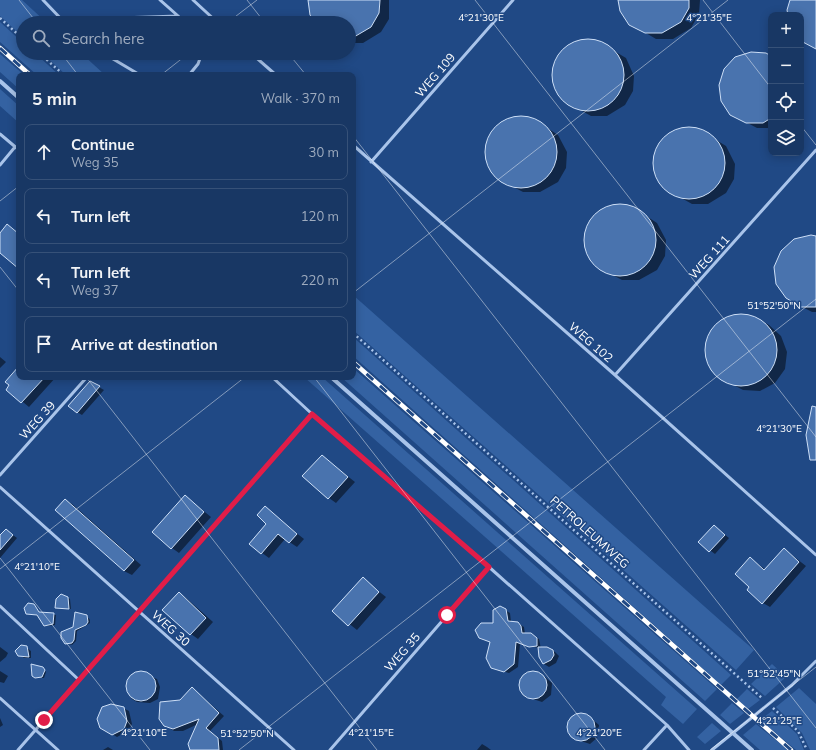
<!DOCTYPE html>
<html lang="en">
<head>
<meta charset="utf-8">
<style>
  body { margin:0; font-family:Mulish,sans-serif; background:#25426d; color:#f1f3f6 }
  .controls { position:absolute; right:12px; top:12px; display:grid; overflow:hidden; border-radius:8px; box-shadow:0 2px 10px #0003 }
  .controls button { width:36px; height:36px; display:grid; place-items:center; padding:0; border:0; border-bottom:1px solid #365178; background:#183764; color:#f1f3f6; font:20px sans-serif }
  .stop { position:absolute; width:12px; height:12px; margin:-9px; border:3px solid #e11d48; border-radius:50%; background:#fff }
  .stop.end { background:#e11d48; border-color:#fff; box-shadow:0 1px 4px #0008 }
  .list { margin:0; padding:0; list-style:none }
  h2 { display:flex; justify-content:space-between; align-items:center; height:52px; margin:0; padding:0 16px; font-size:17px }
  h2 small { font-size:13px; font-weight:400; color:#9facbf }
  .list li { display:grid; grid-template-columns:26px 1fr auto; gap:12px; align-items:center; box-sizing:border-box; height:56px; margin:0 8px 8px; padding:0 8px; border:1px solid #365178; border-radius:8px }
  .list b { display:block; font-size:15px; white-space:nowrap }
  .list p { margin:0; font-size:13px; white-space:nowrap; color:#9facbf }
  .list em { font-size:13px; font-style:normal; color:#9facbf }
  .icon { flex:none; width:22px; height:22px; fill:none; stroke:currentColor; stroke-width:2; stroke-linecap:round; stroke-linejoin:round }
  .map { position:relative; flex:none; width:816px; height:750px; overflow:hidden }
  .search { position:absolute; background:#183764; box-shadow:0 2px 10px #0003; left:16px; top:16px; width:340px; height:44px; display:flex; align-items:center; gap:10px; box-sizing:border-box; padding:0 14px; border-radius:22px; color:#9facbf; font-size:15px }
  .panel { position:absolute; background:#183764; box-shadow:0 2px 10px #0003; left:16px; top:72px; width:340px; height:308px; border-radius:8px }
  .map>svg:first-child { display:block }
  .green { fill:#3462a2 }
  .shadow { fill:#0007 }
  .building { fill:#4973ae; stroke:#cddff7 }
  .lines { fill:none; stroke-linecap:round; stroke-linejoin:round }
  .path { stroke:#a9c4ea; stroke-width:2.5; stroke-dasharray:2 3; stroke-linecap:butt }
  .lane { stroke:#a9c4ea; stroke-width:3 }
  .street { stroke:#a9c4ea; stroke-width:4 }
  .rail-casing { stroke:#fff; stroke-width:4.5 }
  .rail { stroke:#204985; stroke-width:3; stroke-dasharray:9; stroke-linecap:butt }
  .route { stroke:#e11d48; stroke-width:5 }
  .ticks { fill:none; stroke:#fff; stroke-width:1; stroke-opacity:0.45 }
  .labels { text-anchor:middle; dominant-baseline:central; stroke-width:3; stroke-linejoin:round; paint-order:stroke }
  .street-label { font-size:12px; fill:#fff; stroke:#204985 }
  .ticks-label { font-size:10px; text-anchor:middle; fill:#fff; stroke:#204985; stroke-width:3; stroke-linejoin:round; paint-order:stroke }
</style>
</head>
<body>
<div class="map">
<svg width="816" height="750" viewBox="0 0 816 750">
  <rect width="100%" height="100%" fill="#204985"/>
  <path class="green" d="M0,0H22L47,23H23V37L0,16Z
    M0,22L23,43V53H35L59,75H37L0,42Z
    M42,53H81L105,75H66Z
    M0,54L24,75H19V89L0,72Z
    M0,89L19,106V123L0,106Z
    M353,295L722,622L754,650L736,670L353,330Z
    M353,337L731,675L721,685L353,356Z
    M353,368L717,689L705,701L341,377H353Z
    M304,377H322L697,709L683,724L661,705L666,697Z
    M772,664L786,677L765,696L751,684Z
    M799,688L816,704V750H810L802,733L776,707Z
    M747,689L760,700L748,709L737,699Z
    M732,703L744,713L730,724L720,715Z
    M772,711L797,734L804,750H796L760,720Z
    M712,723L721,731L705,744L697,737Z
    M756,724L788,750H760L743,735Z"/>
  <path class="shadow" d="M309,0H389V19L381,32L363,43H349V23H317Z
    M619,0H700L699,14L691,28L673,39H656L641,30Z
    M584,40L599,42L626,58L634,76L633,91L625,105L607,116H591L575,107L564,101L555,88L553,72L557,58L569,46Z
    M771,57V128H757L742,120Z
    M517,117L532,118L558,135L567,152L566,168L558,182L540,192H523L508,184L497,178L488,164L486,149L490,134L502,122Z
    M685,128L700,130L726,146L735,164L734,179L726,193L708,204H692L676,195L665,189L656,176L654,160L658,146L670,134Z
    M616,205L631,206L657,223L666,240L665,256L657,270L639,280H622L607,272L596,266L587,252L585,237L589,222L601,210Z
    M816,238V312H812L797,304Z
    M742,315L758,319L769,325L781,336L787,352L785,369L775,383L760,391L743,390L728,382L717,376L708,362L706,345L712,330L725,318Z
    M0,357L6,362L0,368Z
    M19,367V377H56L29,407L7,389Z
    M90,382L104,390L82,415L77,412Z
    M322,456L355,482L336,503L329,498L304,476Z
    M185,496L211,517L179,553L172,548Z
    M65,500L72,504L141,565L132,575L124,571Z
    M265,508L304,539L297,547L285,539L269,558L250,544L268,524Z
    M714,526L729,538L715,554L699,542Z
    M6,530L17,538L0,558V537Z
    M784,549L806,566L770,607L763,603L750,587V558L766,570Z
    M363,579L386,597L357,630L333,611Z
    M179,593L186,598L213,622L198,639L191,634L164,609Z
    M65,596L70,599L71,609L56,607Z
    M34,605L40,613L56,615L55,625L47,626L39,616L27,613Z
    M500,607L510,613L511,622H516L524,627L525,634H531L539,639L541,649H550L555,652L559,656L556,663L549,667L544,664L540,656L539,648L520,644L518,667L509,673L492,668L494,624Z
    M76,613L86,615L90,620V623L77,631L76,641L72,645L63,641L62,633L74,627Z
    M24,646L31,651V658H24L17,651L18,647Z
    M0,647L8,653L6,657L0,662Z
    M32,665L42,667L46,672L44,678L36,677L31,672Z
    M0,671L8,676L4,683L0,682Z
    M529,671L539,672L552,683L551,695L542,702L524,696L519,686L521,678Z
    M139,672L157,679L160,687L158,699L150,703L137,702L132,699L127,686L129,678Z
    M192,688L224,716L210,731L222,741L223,750H191L198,724L183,731H174L162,723Z
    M123,708L129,711L132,724L128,731L117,737L112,734Z
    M577,714H586L599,725L598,737L590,744L572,738L567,729L569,720Z
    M0,718L3,725L0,727Z
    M482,744L487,747L491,750H477Z
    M108,747L113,750H103Z"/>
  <path class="building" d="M308,0H380L379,13L371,27L349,40V23H316L310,15Z
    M618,0H689V8L681,22L662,33H645L629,25L620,11Z
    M790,0H816V49L801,41V15H788L787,10Z
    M552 75a36 36 0 1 1 72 0a36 36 0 1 1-72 0Z
    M751,52L766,53L771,56V118L763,123H746L730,115L721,101L719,85L724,69L735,57Z
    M485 152a36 36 0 1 1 72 0a36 36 0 1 1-72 0Z
    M653 163a36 36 0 1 1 72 0a36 36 0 1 1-72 0Z
    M584 240a36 36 0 1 1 72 0a36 36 0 1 1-72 0Z
    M7,224L19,234V269L0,253V233Z
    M811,235L816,236V307H801L786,298L776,284L774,267L781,251L794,239Z
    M705 350a36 36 0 1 1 72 0a36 36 0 1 1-72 0Z
    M19,366V377H45L21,403L6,390L9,385L5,382Z
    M90,381L100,386L77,413L68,406Z
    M812,406L816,407V460H810L806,435Z
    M322,455L348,477L328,499L302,476Z
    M185,495L204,512L171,549L152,532Z
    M65,499L134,560L124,571L55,510Z
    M265,506L297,534L289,543L278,534L261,554L249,544L266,524L257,515Z
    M714,525L725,535L709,552L698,542Z
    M6,529L13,535L0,550V535Z
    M784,548L799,562L762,604L747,590L749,587L735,574L750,557L764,570Z
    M363,577L379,592L348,626L332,611Z
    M179,592L206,618L190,635L162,610Z
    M61,594L68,597L69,609L55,608L56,599Z
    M28,603L34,604L39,612L54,613L53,624L44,626L37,615L26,614L24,608Z
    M500,606L506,609L508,621L518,622L521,626L522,633H531L537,638V646L529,647L516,642L514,664L504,672L491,668L486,658L490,642L479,638L475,630L481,623H493V610Z
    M75,612L87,615L88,622L86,625L75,630L74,640L72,643L65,644L61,638V632L73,627Z
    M21,645L27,646L29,657L18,656L15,651Z
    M538,647H547L553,650L554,655L551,660L543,664L539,657Z
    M31,664L43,667L45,670L42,677L35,678L32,676Z
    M519 685a14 14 0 1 1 28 0a14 14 0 1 1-28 0Z
    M126 686a15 15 0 1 1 30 0a15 15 0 1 1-30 0Z
    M192,687L219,713L206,728L218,738L219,750H190L188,744L199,719L173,729L164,726L159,719L160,702L180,700Z
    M111,704L124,707L127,721L124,729L112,735L100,728L97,719L102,707Z
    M567 727a14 14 0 1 1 28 0a14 14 0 1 1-28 0Z"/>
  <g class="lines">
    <path class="path" d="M0,18L23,39
      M39,53L64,75
      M353,333L763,699
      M773,708L798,731L807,750"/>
    <path class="lane" d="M43,0L65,23
      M160,0L186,23
      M193,0L218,23
      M61,20L178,16
      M103,53L140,75
      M251,53L276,75
      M189,75L198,64L202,53
      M0,134L19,150
      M353,145L615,375L816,555
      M371,162L513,0
      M0,165L15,147
      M615,375L816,150
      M272,377L312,414L489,567L667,725L689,750
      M0,475L87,377
      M0,487L294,750
      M0,606L79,680
      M0,698L58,750
      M18,750L312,414
      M330,750L489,567
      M644,750L667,725
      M712,750L792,685L816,661"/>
    <path class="street" d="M0,81L19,98
      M331,377L752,750"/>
    <defs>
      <path id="rail" d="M0,48L30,75
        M353,362L791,750"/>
    </defs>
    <use href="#rail" class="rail-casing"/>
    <use href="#rail" class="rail"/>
  </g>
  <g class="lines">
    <path class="route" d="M44,720L312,414L489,567L447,615"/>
  </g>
  <path class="ticks" d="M19,0L37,23M247,0L265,23M475,0L816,437M703,0L771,88M227,23L257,0M61,53L78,75M288,53L306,75M161,75L189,53M801,126L816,145M353,136L816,728M0,201L19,186M0,267L19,291M353,293L728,0M86,377L377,750M314,377L605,750M0,558L150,750M0,569L245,377M239,750L816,299M710,750L816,667"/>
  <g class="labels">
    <g class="street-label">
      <text transform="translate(435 75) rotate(-49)">WEG 109</text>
      <text transform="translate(709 257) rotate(-48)">WEG 111</text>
      <text transform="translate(591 342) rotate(41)">WEG 102</text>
      <text transform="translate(37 420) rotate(-48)">WEG 39</text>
      <text transform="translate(590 532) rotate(42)">PETROLEUMWEG</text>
      <text transform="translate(171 628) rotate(42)">WEG 30</text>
      <text transform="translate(402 652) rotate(-49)">WEG 35</text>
    </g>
  </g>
  <g class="ticks-label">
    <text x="709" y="21">4°21'35"E</text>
    <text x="481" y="21">4°21'30"E</text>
    <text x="774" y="309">51°52'50"N</text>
    <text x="779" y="432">4°21'30"E</text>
    <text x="37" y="570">4°21'10"E</text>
    <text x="774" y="677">51°52'45"N</text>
    <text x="779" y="724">4°21'25"E</text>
    <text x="144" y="736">4°21'10"E</text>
    <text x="371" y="736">4°21'15"E</text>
    <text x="599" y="736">4°21'20"E</text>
    <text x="247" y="737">51°52'50"N</text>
  </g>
</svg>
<div class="controls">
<button>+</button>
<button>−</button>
<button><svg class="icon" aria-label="locate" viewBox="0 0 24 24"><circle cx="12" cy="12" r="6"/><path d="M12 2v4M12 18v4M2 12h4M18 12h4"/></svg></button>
<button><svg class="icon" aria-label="layers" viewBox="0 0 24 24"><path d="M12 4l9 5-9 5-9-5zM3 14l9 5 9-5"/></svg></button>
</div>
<div class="stop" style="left:447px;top:615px"></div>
<div class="stop end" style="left:44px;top:720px"></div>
<div class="search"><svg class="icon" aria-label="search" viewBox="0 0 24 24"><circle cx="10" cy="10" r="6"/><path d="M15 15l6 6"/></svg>Search here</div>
<section class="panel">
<h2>5 min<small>Walk · 370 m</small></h2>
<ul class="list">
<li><svg class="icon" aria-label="ahead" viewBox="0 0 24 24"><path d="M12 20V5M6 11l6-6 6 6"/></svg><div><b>Continue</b><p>Weg 35</p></div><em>30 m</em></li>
<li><svg class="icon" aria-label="left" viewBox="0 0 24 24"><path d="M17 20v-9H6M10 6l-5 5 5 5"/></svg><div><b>Turn left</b></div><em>120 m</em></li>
<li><svg class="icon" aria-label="left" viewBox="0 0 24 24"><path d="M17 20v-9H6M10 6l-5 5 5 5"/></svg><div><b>Turn left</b><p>Weg 37</p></div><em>220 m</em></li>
<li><svg class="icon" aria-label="arrive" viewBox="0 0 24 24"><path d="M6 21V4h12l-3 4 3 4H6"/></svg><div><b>Arrive at destination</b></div></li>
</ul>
</section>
</div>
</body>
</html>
